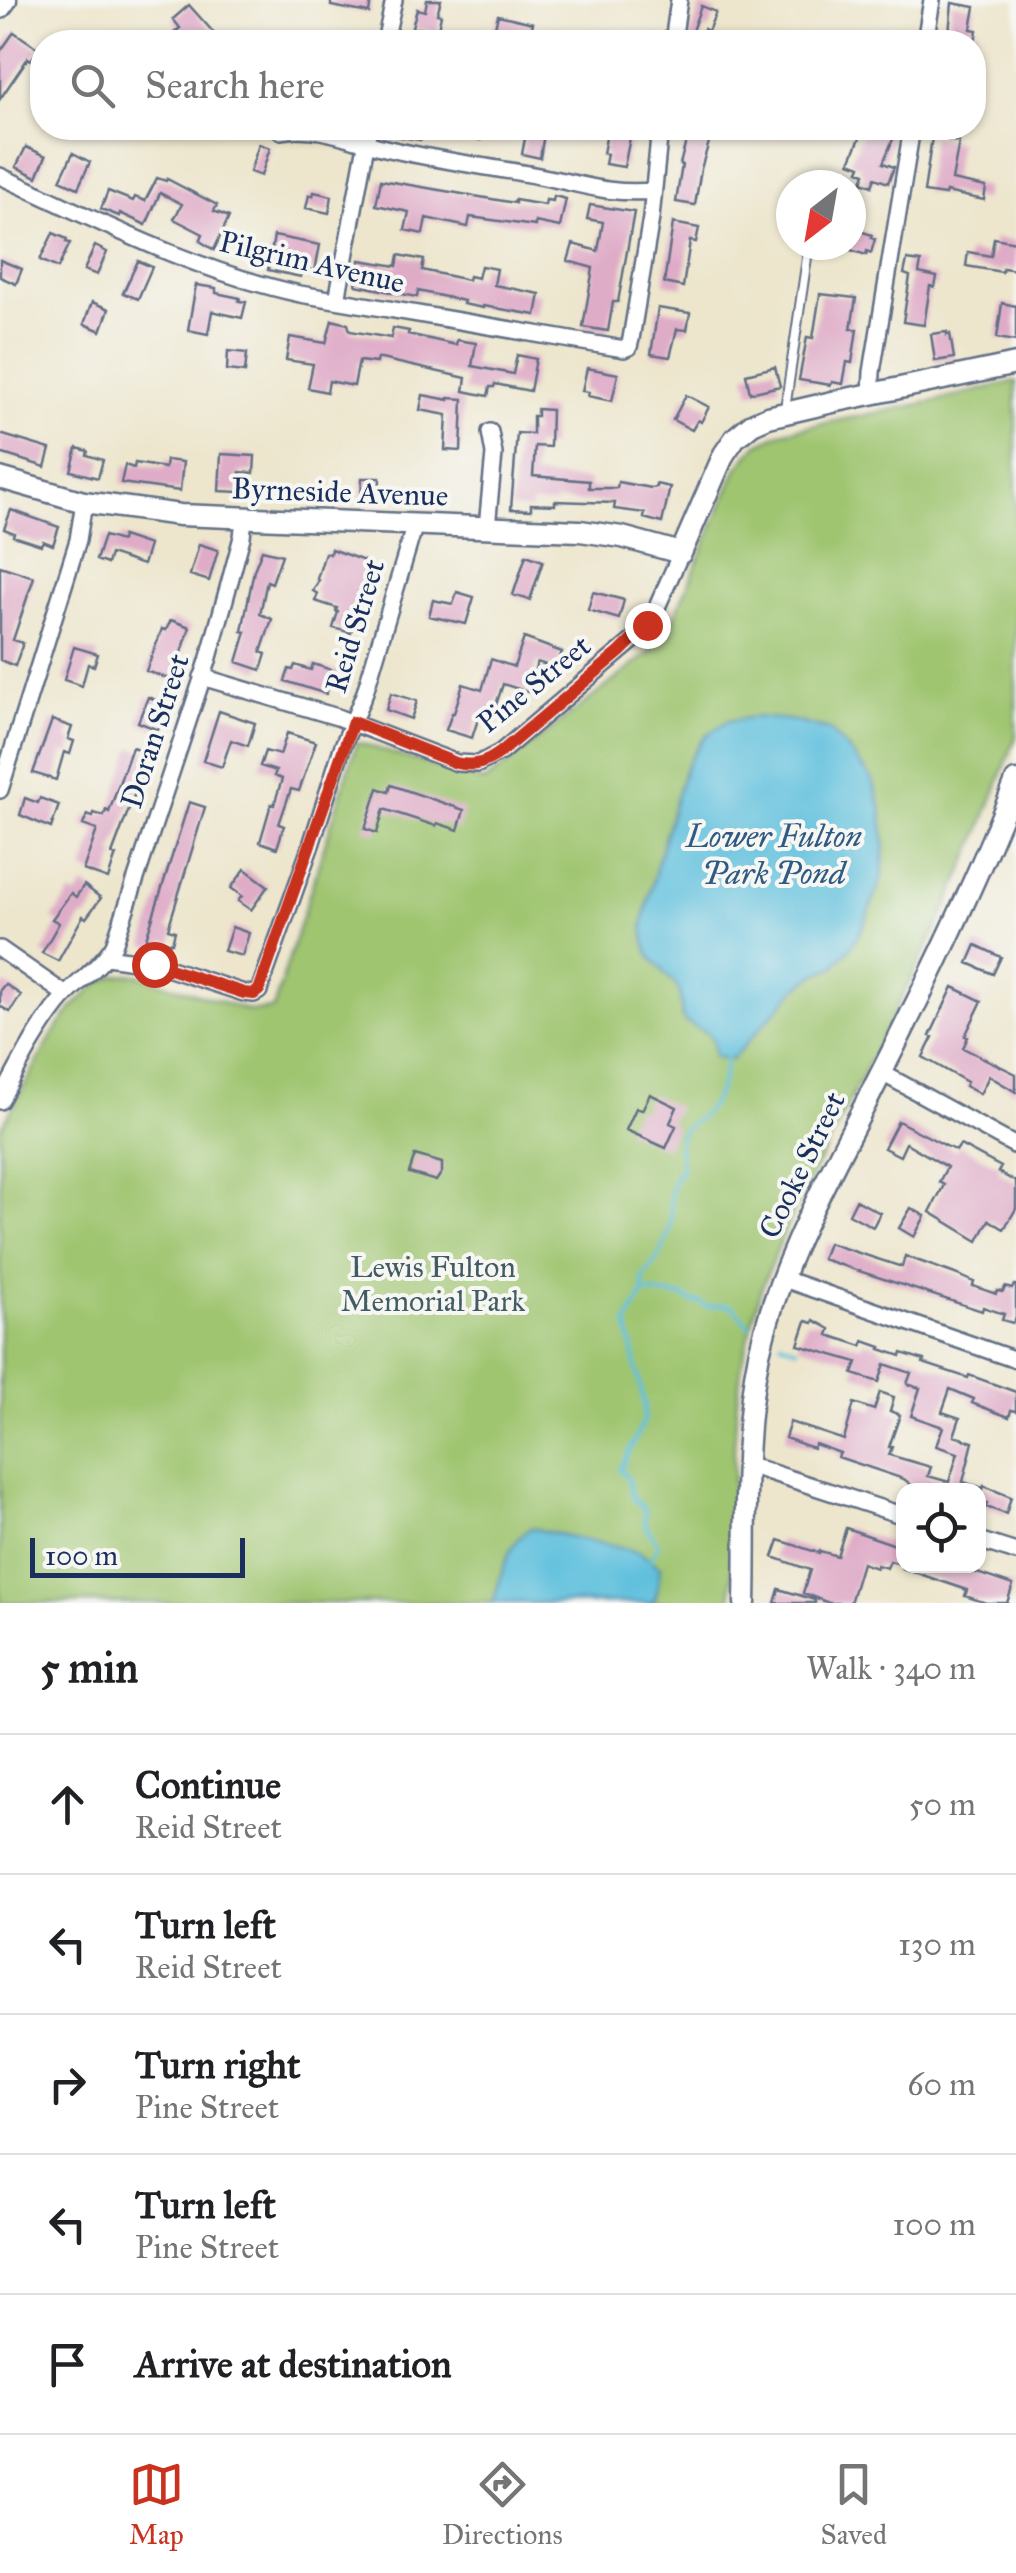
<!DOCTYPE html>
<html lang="en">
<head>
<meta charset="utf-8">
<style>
  body { margin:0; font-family:"IM FELL Great Primer",serif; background:#f2f2f2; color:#202124 }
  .controls { position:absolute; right:30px; bottom:30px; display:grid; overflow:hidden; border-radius:20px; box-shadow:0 2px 8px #0004 }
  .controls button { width:90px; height:90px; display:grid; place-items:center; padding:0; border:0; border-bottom:2px solid #e0e0e0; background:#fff; color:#202124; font:50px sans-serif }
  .compass { position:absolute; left:776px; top:170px; width:90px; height:90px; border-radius:50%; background:#fff; box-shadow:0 2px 8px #0004; rotate:211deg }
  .scale { position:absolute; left:30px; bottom:25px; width:215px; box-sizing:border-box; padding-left:10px; border:5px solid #1b2f5e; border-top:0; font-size:28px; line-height:35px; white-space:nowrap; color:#1b2f5e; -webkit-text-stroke:8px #f6f6f2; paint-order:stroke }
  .stop { position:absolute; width:30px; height:30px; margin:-22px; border:8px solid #c8321e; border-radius:50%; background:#fff }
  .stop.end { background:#c8321e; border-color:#fff; box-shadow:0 2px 10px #0008 }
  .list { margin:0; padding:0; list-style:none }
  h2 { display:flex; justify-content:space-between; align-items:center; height:130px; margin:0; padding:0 40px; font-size:42px }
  h2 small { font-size:32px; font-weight:400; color:#757577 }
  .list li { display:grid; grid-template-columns:65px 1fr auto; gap:30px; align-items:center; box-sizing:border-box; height:140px; padding:0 40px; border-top:2px solid #e0e0e0 }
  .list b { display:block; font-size:38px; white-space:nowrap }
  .list p { margin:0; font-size:32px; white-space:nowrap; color:#757577 }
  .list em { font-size:32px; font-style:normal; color:#757577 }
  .icon { flex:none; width:55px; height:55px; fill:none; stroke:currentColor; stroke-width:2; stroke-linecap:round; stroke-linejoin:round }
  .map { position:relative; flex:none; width:1016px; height:1603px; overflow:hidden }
  .search { position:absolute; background:#fff; box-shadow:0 2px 8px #0004; left:30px; right:30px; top:30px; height:110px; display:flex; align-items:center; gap:25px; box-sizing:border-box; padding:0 35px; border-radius:40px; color:#757577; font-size:38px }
  .sheet { height:830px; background:#fff }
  nav { display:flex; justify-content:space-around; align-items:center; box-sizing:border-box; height:140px; border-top:2px solid #e0e0e0; background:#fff; font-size:28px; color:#757577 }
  nav a { display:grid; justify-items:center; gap:5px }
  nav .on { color:#c8321e }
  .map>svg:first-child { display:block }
  .green { fill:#9fc570; stroke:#5d7a67; stroke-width:2.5 }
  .water { fill:#5fc0dd; stroke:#3d789e; stroke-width:2.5 }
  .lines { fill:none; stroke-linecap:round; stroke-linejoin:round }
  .stream { stroke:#5fc0dd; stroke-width:4 }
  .building { fill:#dfacc8 }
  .lane-casing { stroke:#646f85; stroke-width:12 }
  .street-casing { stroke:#646f85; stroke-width:20 }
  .secondary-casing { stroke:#646f85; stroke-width:25 }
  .lane { stroke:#fff; stroke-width:8 }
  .street { stroke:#fff; stroke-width:15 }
  .secondary { stroke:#fff; stroke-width:20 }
  .route { stroke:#c8321e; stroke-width:12 }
  .labels { text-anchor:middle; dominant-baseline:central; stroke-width:8; stroke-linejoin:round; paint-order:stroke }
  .street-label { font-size:30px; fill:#1b2f5e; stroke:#f6f6f2 }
  .park-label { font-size:30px; fill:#435c63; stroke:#f6f6f2 }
  .water-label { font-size:32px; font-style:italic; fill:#2f5a84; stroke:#f6f6f2 }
</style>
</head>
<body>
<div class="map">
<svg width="1016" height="1603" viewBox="0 0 1016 1603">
  <rect width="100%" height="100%" fill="#f6f6f2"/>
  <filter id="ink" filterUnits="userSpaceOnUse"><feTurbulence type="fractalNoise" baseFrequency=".01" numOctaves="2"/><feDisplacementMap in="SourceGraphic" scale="20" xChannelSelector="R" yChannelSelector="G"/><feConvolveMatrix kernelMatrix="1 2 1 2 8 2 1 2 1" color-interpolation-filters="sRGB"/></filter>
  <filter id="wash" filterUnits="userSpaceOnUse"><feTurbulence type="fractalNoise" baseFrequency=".0048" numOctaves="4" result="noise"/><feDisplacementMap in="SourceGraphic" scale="40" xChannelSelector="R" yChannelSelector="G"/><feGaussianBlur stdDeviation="2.25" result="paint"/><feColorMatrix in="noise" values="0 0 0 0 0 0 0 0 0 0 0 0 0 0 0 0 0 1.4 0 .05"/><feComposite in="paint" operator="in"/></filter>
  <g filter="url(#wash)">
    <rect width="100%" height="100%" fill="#ede6cd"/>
    <path class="green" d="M1016,381V737L976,841L940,922L788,1223L760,1292L742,1363L737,1400L734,1449L731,1603H0V1130L53,1034L72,1008L100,982L113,976L128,974L142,976L250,1011L273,1009L357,742L484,782L648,654L660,642L670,627L738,467L758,444L785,431L936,401Z"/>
    <path class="water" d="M755,717L790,720L829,730L848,749L872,779L881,806L885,844L882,877L864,925L850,948L834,967L813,976L795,990L732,1059L715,1057L713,1042L708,1033C671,1016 686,1024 679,989L650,956L645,943L643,924L658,860L685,767L705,736L728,721Z
      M531,1528L639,1552L660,1567L657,1593L653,1603H493C501,1579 506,1541 531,1528Z"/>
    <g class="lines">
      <path class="stream" d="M644,1292L684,1297L692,1302H699L708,1307L725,1305L733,1307L750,1326
        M781,1342L797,1348
        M650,1560L658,1545L645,1524L644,1509L633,1498L627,1477L620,1470L644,1421V1403L627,1323L644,1292L643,1278C656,1262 669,1242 671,1220C672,1210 669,1197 671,1188C673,1182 676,1178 676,1173H680C684,1159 674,1148 681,1134C685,1127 693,1122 700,1117C717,1103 724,1080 726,1058"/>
    </g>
    <g id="blocks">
      <path class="building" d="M331,0H371L369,13L331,6Z
        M427,0H441L437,14L441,15L437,33L412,27L417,9L425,11Z
        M952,3L975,7L971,29L977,30L975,42H948Z
        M189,5L222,42H180L173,34L180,28L173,19Z
        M701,6L716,12L708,31L704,29L699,42H688Z
        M498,15L533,23L528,42H501L502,37L493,35Z
        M14,32L39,49L31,60L28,58L0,99V52Z
        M383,128H423L421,140L382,134Z
        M446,128H483L481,140L446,133Z
        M527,128H545L540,158L522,154Z
        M608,128H632L624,167L605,164L607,154L603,153Z
        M680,128H718L714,140L710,139L701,169L695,205L676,202L682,165L680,164L688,134L680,132Z
        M864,128H884L896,132L883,163L894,167L888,183L875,178L872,186L862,182L865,173L859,171L861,166L850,162Z
        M932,137L959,142L952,180L986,187L984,200L946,192L945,195L924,192Z
        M259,144L270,148L261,176L250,172Z
        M26,147L46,156L37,177L16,167Z
        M73,153L90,162L78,188L60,180Z
        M157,178L166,181L167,179L217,205L214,211L229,217L214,250L200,241L203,234L174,219L182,204L160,193L146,225L120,213L119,216L101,209L108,191L133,201L135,197L145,201Z
        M381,180L515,203V200L545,205L546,200L553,201L554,196L566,199L560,227L535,222V226L470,217L468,227L426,218L423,234L405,230L409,212L376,205Z
        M314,192L332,196L329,213L306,208L309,195L313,196Z
        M590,205L634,212L618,302H613L608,331L583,327L593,268L568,261L573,244L598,251L603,222L587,219Z
        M673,223L699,228L696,242L690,241L683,287L664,283Z
        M851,228L872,235L871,238L875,239L871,253L867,251L866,255L851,250Z
        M53,233L67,239L66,242L70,243L58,268L40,260Z
        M274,236L320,245L315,271L302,268L301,277L268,270Z
        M994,238L1016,242V270L1003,268L1002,272L966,266L968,252L991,256Z
        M95,246L107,252L97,275L84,270Z
        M399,255L424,260L422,270L468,280L469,276L478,278L481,266L497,269L494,285L540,294L536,315L483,306V308L463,304L464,301L418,291L417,297L356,285L360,260L397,266Z
        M0,260L22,269L16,284L0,277Z
        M907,260L921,262L919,273L937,277L935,287L930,286L924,325L903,322L910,276L904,274Z
        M138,261L152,267L138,299L123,293Z
        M196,285L216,288V293L240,298L239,301L246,302L242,318L212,311L208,334L188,330Z
        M820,294L856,298L851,329H857L852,363L847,362L843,384L832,382L831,385L799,380L807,337L813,338Z
        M92,302L109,309L101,331L84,324Z
        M1002,303L1016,306V341L997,338Z
        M658,308L690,313L687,330L677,329L670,357L651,354Z
        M332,320L348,324L350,331L391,338L393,328L409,331L408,334L456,345L457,340L476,343L472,366L513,374L517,355L536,359L530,391L495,384L494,387H490L488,396L464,391L466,378L377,358L376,363L359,361L354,386L329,381L327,392L308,388L313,364L286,360L290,337L326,343Z
        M947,332V335L950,334L954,358L935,361L931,334Z
        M228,351L247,353L245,372L227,370Z
        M775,367L780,386L750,393L746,374Z
        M587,368L618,374L612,401L588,396L589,392L582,391Z
        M423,395L449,400V398L463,399L461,451L445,450L447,415L420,410Z
        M686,395L709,407L701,422L698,420L692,430L673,420Z
        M537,409L551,410L550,447L535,446L533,476L589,481V488H617L618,482L651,488L656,487V484L670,487L662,523L644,518L645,513L614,509L615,503L555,501V505L531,504V510L511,509L517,433L533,434V416H537Z
        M0,434L50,449L45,467L0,453Z
        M77,448L88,451L87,455L103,460L98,478L71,471Z
        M221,454L255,456L254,473L240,472L239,492L219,491Z
        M166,460L183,462L180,491L121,483L125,465L134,468L135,463L165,468Z
        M362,478H380L379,502H361Z
        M11,510L59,527L53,545L43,541L41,545L13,536L14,533L4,529Z
        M104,536L121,541L122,536L149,545L143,565L110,554L107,564L96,560Z
        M199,544L218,550L209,581L190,575Z
        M331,549L367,562L366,566L377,569L369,595L364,594L359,608L356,607L351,633L333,628L338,612L336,611L337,608L315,601L318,594L313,591L319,580L317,579L325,553L330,554Z
        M262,550L282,555L272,583L267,581L260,614L272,619L261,652L266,654L261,670L237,662L246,632L242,631L254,570Z
        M526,555L543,561L530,600L513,595Z
        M0,566L34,577L13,640L23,643L15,666L0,660Z
        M457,592L474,597L466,624L429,616L433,600L453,604Z
        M593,592L624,600L619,619L588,610Z
        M171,620L190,627L173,680L146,671L162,629L166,630Z
        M524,638L562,652L556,668L537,662L528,692L503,684L492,717L480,713L472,738L446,730L452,713H454L463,684L482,690L491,659L514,667Z
        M74,647L98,654L94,666L88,664L82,686L64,680Z
        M313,664L341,673L337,686L330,683L326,694L285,681L289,669L293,670L295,665L311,670Z
        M391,693L417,701L411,719L386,710Z
        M148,697L168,705L158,730L138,722Z
        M219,711L255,723L248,746L231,740L222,767L203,761Z
        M52,720L72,727L68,739L74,741L70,754L64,752L56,780L33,773Z
        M287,733L316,742L299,791L291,789L279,824L284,826L277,848L260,842L271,804L274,805L282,779L274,776L276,771L260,766L265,751L280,755Z
        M132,747L150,753L112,854L116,855L108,879L83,870L97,830L83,825L87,815L93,817L94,813L104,816L106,810L109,812Z
        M391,785L464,810L458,830L437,823L436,826L384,809L377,833L365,829L378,788L389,792Z
        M25,798L38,803L40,798L59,805L51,828L20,815Z
        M189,802L205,807L168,929L175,931L172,943L164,941L161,951L144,945Z
        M245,869L268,886L251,910L238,901L242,896L231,888Z
        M84,885L101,898L86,918L83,916L58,961L42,953L59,923L52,919L71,893L76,897Z
        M232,927L249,933L242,956L224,951Z
        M976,945L1001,957L993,974L968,963Z
        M5,984L21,995L10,1012L0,1006V990Z
        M953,987L982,1001L965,1036L968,1037L963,1048L1016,1074V1092L989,1076L980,1094L965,1086L967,1082L923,1057L933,1037L930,1036Z
        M650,1094L677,1107L670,1123L676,1126L666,1148L626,1130L636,1108L642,1110Z
        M898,1121L956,1151L960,1145L1001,1167L998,1172L1016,1182V1209L1004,1229L989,1220L978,1241L930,1212L944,1185L939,1182L947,1167L906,1143L900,1156L884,1148Z
        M415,1155L442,1163V1172L436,1181L409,1173Z
        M856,1200L880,1213L873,1227L849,1214Z
        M911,1208L925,1216L914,1237L899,1228Z
        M828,1243L902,1267L905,1256L958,1275L974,1282L973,1286L996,1294L997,1291L1003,1292L1005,1287L1012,1289L1014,1285H1016V1318L1013,1323L1002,1320L1004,1314L983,1307L982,1311L822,1259Z
        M814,1320L830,1329L828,1335L862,1346L864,1341L881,1347L880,1349L901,1356L902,1353L924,1360L923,1363L968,1378L969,1375L1016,1392V1411L1011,1410L1009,1417L972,1403L974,1399L950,1389L942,1412L960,1418L954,1436L973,1442L963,1482L983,1488L982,1490H946L919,1485L915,1488L904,1479L838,1457L840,1453L815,1444L813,1448L785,1438L790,1422L844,1440L854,1403L874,1410L880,1392L894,1397L890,1411L900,1415L889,1447H892L889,1455L931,1467L928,1476L949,1482L958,1453L936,1446L943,1427L911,1416L920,1388L907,1384L911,1373L885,1364L879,1382L853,1374L857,1362L798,1345L806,1321L813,1323Z
        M984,1486L1011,1497L1006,1514L986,1507L987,1503L979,1501Z
        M846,1528L904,1548V1565L890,1561L887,1568L877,1565L876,1568L862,1563L850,1603H829L803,1593L810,1570L773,1557L779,1540L819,1553L820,1551L837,1556Z
        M903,1566H966L965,1569L1013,1585L1007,1603H986L965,1596L967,1590L902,1568Z
        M779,1589L815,1600V1603H775Z"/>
    </g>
  </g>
  <g filter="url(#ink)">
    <use href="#blocks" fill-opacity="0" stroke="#646f85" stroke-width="2.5"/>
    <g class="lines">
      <defs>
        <path id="lane" d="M785,409L808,251"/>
        <path id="street" d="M385,42L394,0
          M673,42L679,0
          M925,42L932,0
          M281,131C320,123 357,143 394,150C442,161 491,167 539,176C582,184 608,195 653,191
          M0,176C98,221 194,271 300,294L624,349L629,347L631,339L651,218L660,128
          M337,300L369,128
          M871,395L872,372L912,128
          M487,527L494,454L490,432
          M202,677L337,717L457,763L478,764L501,752L636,638L653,616L681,553
          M0,790L78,540L84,502
          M0,949L66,995
          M107,957L155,964L244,993L254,994L259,991L311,845L342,748L365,692L415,524
          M882,1073L1016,1146
          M0,1101C18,1068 35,1033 58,1004C75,983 100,968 114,945L208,661L242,537L244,519
          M781,1278L1016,1360
          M748,1465L904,1516
          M978,1540L1016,1552"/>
        <path id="secondary" d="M0,8L6,0
          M0,478L84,502L180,515L580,531L622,537L681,553L724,454L735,438L752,424L768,417L837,401L1016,364
          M745,1603C747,1521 742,1434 759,1354C780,1262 827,1180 869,1097C922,993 973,890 1016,781"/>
      </defs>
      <use href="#lane" class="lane-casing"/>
      <use href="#street" class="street-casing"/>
      <use href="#secondary" class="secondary-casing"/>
      <use href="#lane" class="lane"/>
      <use href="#street" class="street"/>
      <use href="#secondary" class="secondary"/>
    </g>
  </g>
  <g class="lines" filter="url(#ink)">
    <path class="route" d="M154,964L244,993L254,994L259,990L353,722L456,763C475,767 486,763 501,752L620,652L647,625"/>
  </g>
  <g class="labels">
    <g class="street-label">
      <text transform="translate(312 262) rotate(13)">Pilgrim Avenue</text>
      <text transform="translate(340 492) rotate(2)">Byrneside Avenue</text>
      <text transform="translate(355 626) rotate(-73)">Reid Street</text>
      <text transform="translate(534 684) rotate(-39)">Pine Street</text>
      <text transform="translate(155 731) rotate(-72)">Doran Street</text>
      <text transform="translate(802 1165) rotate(-64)">Cooke Street</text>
    </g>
    <g class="park-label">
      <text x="433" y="1267">Lewis Fulton<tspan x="433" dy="34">Memorial Park</tspan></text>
    </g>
    <g class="water-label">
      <text x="774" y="836">Lower Fulton<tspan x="774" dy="37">Park Pond</tspan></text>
    </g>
  </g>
</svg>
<div class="controls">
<button><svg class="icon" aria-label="locate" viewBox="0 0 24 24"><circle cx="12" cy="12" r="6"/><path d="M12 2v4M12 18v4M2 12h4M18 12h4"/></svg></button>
</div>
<svg class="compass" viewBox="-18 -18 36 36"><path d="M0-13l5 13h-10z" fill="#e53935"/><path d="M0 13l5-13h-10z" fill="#757577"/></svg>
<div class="scale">100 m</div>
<div class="stop" style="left:154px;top:964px"></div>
<div class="stop end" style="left:647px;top:625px"></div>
<div class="search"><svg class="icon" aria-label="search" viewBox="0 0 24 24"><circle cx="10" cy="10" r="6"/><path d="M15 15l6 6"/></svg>Search here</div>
</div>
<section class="sheet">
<h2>5 min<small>Walk · 340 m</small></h2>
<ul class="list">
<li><svg class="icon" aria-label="ahead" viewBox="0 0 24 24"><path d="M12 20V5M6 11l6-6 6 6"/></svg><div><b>Continue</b><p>Reid Street</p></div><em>50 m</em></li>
<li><svg class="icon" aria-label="left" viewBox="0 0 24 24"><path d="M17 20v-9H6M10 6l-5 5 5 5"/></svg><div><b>Turn left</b><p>Reid Street</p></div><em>130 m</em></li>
<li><svg class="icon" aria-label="right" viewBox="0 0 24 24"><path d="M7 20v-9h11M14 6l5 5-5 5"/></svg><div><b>Turn right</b><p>Pine Street</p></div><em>60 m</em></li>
<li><svg class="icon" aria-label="left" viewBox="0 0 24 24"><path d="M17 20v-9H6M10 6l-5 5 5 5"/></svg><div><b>Turn left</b><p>Pine Street</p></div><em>100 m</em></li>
<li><svg class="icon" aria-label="arrive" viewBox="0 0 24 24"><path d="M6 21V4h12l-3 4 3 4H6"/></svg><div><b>Arrive at destination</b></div></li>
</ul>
</section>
<nav>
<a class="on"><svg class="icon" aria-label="map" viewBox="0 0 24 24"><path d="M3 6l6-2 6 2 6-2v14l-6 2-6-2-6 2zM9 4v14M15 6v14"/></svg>Map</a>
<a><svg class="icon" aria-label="directions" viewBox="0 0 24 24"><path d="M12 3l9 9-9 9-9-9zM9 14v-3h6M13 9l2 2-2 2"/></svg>Directions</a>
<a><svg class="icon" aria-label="saved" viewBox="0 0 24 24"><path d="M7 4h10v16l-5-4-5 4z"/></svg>Saved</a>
</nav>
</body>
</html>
